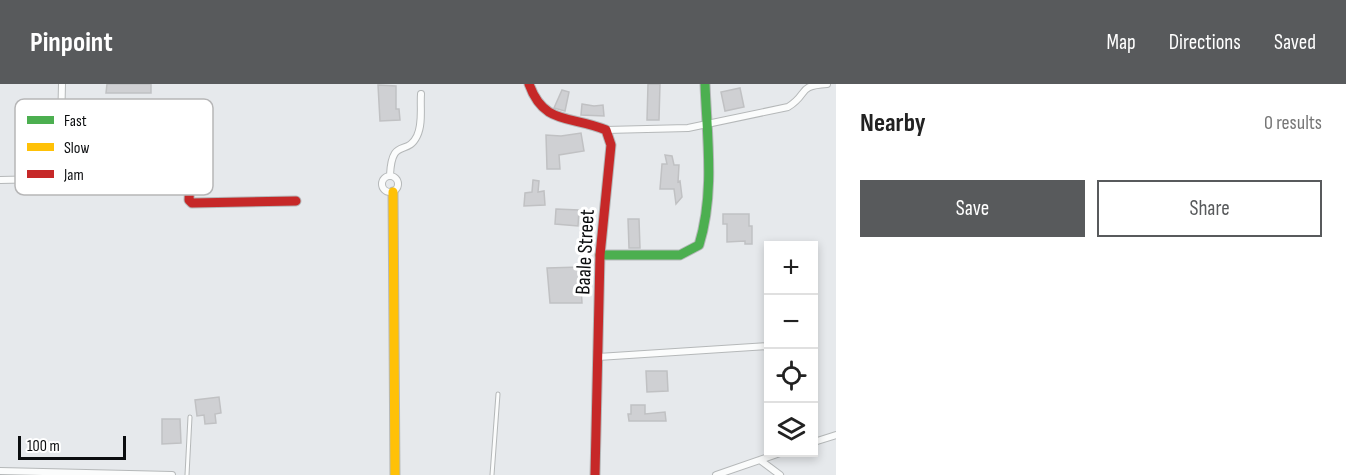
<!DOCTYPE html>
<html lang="en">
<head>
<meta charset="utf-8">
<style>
  body { margin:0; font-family:"Sofia Sans Condensed",sans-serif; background:#f6f6f6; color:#222 }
  .controls { position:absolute; right:18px; bottom:18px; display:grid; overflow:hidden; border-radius:0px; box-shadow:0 3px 9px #0003 }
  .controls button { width:54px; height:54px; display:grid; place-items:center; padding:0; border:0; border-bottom:2px solid #e0e0e0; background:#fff; color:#222; font:30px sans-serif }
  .scale { position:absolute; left:18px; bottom:15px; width:108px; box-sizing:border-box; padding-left:6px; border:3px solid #0b0d0f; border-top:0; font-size:16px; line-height:21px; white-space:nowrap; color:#0b0d0f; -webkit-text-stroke:4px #fff; paint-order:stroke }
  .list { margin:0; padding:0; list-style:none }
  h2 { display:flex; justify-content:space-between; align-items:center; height:78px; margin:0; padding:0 24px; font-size:26px }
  h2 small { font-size:20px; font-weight:400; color:#767676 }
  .actions { display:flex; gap:12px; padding:18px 24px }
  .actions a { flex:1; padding:14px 0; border:2px solid #585a5c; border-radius:0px; text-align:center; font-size:21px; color:#585a5c }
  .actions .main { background:#585a5c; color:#fff }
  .icon { flex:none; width:33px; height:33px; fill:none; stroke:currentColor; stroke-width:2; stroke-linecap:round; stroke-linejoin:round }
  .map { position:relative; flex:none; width:836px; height:391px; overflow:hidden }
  header { display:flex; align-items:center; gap:36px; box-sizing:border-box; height:84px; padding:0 30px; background:#585a5c; color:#fff }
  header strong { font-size:28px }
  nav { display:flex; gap:33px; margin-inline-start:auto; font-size:21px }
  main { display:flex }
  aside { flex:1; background:#fff }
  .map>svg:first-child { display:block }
  .building { fill:#cfd0d3; stroke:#c0c1c3; stroke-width:1.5 }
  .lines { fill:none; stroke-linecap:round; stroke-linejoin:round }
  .lane-casing { stroke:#b5b8b9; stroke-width:5 }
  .street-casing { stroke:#b5b8b9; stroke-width:8 }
  .fast-casing { stroke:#b5b8b9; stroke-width:11 }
  .slow-casing { stroke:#b5b8b9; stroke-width:11 }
  .jam-casing { stroke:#b5b8b9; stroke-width:11 }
  .lane { stroke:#fbfcfc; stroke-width:3 }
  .street { stroke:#fbfcfc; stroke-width:6 }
  .fast { stroke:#4caf50; stroke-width:9 }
  .slow { stroke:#ffc107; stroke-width:9 }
  .jam { stroke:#c62828; stroke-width:9 }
  .labels { text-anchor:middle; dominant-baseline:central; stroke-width:6; stroke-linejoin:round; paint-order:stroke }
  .street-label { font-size:21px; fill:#0b0d0f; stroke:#fff }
  .key { fill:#fff; stroke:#b6b6b7; stroke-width:1.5 }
  .key-label { font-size:16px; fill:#0b0d0f }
</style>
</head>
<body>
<header>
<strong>Pinpoint</strong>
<nav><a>Map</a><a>Directions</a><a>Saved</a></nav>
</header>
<main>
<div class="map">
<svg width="836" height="391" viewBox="0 0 836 391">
  <rect width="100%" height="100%" fill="#e6e9ec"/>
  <path class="building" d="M107,0H151V9H106Z
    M648,0H660L659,36H647Z
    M378,1L396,2V25H399L400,36L380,37Z
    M740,4L744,23L725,27L721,8Z
    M562,6L569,8L565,27L554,24Z
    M582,20L594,22L603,21L604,32L581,31Z
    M581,49L584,67L559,71L560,85H547L546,51L561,52Z
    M665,71L672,72L674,81H679L678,98L680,97L682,113L676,120L674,105H660L662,80H667Z
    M533,96L539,97L538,108L544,107L545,121L524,122L525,109L532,108Z
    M556,125L579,126L578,142L555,140Z
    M723,130H749V142H752V160H745V157L727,158V140H723Z
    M628,135H639L640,164H629Z
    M580,183L582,219H550L547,184Z
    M646,287H667L668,307L647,308Z
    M219,313L221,329L215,330L216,339L205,340L204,331L197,332L195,316Z
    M631,321H645V330L665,328L666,337H629L628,330H631Z
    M162,335H180L181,359L162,360Z"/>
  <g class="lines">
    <defs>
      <path id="lane" d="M187,391L190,333
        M492,391L498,310"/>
      <path id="street" d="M606,46L688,44L788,23C810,9 796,2 827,0
        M390,91C392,52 407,73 417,52C423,40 420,23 421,10
        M382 100a8 8 0 1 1 16 0a8 8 0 1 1-16 0Z
        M50,95L123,96L128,93L129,45
        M0,96L46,95L55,92L60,85L62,0
        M598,273L768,262
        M814,358L836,351
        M760,376L780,391
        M0,387L172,391
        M716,391L783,368"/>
      <path id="fast" d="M600,171H680L699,161C715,109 707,53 705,0"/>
      <path id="slow" d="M393,108L395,391"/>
      <path id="jam" d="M529,0C544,42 571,31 606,46L611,61L600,171L595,391
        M128,93L190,95L189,116L192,119L296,117"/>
    </defs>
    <use href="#lane" class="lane-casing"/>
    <use href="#street" class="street-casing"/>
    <use href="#fast" class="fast-casing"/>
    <use href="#slow" class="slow-casing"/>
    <use href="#jam" class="jam-casing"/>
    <use href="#lane" class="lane"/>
    <use href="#street" class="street"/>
    <use href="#fast" class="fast"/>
    <use href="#slow" class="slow"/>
    <use href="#jam" class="jam"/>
  </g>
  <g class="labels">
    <g class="street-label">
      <text transform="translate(585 168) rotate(-87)">Baale Street</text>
    </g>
  </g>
  <rect x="15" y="15" width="198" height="96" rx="9" class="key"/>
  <rect x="27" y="32" width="27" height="8" fill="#4caf50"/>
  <rect x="27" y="59" width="27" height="8" fill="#ffc107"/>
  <rect x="27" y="86" width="27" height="8" fill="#c62828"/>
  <g class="key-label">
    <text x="64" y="42">Fast</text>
    <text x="64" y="69">Slow</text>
    <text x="64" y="96">Jam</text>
  </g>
</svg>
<div class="controls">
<button>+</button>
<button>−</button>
<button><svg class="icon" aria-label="locate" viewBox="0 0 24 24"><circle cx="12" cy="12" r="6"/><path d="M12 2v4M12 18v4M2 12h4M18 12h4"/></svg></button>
<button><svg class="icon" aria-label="layers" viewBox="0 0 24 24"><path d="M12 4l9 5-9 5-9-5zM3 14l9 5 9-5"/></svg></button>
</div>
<div class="scale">100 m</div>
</div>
<aside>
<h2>Nearby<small>0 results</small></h2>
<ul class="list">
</ul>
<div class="actions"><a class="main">Save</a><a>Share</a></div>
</aside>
</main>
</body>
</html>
